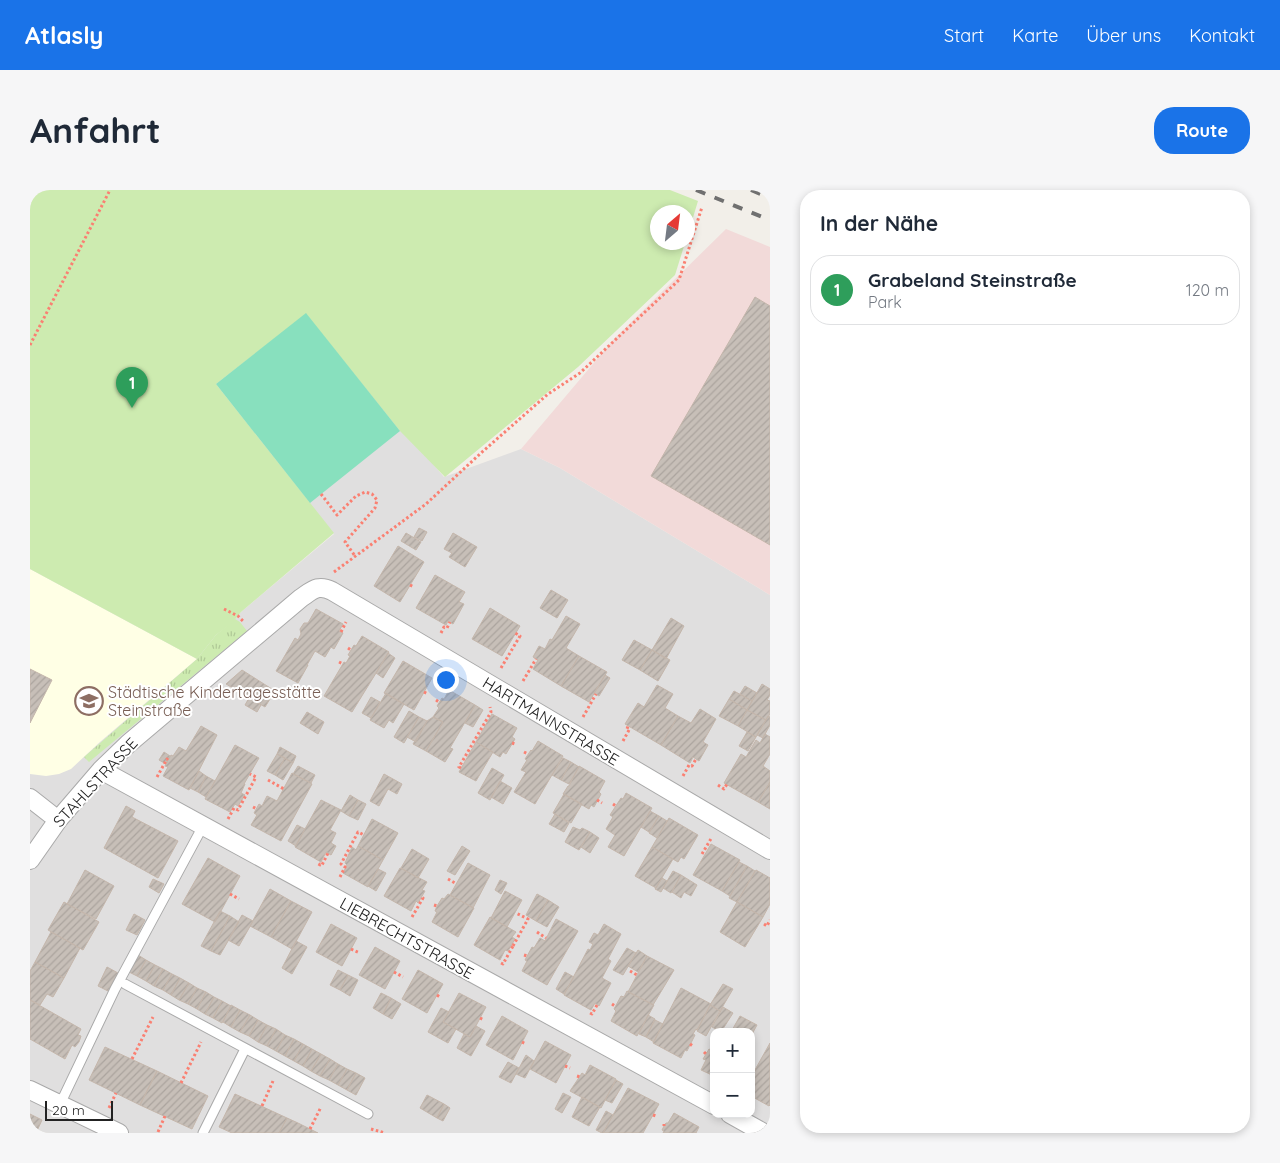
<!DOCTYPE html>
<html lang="de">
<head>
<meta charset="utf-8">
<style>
  body { margin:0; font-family:Quicksand,sans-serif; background:#f6f6f7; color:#1f2937 }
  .controls { position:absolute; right:15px; bottom:15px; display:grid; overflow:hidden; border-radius:10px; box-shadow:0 2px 8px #0003 }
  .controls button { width:45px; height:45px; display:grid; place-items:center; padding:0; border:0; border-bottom:1px solid #e0e1e3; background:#fff; color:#1f2937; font:25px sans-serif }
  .compass { position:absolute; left:620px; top:15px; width:45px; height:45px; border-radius:50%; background:#fff; box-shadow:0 2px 8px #0003; rotate:28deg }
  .scale { position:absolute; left:15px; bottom:12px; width:68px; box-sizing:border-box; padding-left:5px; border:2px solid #222; border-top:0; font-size:14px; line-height:18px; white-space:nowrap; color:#222; -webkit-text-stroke:4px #fff; paint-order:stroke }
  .you { position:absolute; left:415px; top:489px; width:18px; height:18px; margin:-12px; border:4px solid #fff; border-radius:50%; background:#1a73e8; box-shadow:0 0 0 8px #1a73e833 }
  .badge { display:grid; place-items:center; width:32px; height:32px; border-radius:50%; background:#1a73e8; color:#fff; font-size:16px; font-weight:700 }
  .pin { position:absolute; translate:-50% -41px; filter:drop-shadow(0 1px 2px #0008) }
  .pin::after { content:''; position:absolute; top:26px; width:18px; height:15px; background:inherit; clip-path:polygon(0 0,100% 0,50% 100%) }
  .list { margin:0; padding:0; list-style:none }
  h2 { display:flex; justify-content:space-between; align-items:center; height:65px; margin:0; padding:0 20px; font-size:21px }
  h2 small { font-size:16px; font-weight:400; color:#747a83 }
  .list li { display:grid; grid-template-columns:32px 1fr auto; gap:15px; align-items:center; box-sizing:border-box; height:70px; margin:0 10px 10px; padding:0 10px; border:1px solid #e0e1e3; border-radius:20px }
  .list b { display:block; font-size:19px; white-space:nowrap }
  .list p { margin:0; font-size:16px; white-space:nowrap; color:#747a83 }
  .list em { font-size:16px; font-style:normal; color:#747a83 }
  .map { position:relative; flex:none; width:740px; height:943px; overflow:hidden; border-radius:20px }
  header { display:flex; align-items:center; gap:30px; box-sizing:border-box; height:70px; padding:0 25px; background:#1a73e8; color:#fff }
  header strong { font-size:24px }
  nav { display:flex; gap:28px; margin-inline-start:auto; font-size:18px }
  .intro { display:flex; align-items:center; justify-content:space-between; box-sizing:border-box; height:120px; padding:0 30px }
  h1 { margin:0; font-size:35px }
  .button { padding:12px 22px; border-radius:20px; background:#1a73e8; color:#fff; font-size:18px; font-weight:700 }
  main { display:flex; gap:30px; padding:0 30px }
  aside { flex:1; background:#fff; border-radius:20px; box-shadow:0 2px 8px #0003 }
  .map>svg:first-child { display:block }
  .residential { fill:#e0dfdf; fill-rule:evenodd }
  .commercial { fill:#f2dad9 }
  .education { fill:#ffffe5 }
  .grass { fill:url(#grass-tufts) }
  .garden { fill:#cdebb0 }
  .pitch { fill:#88e0be }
  .building { fill:url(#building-hatch); stroke:#c4b6ab }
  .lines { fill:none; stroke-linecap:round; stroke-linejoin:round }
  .service-casing { stroke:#a9a9a9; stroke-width:11 }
  .minor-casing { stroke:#a9a9a9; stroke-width:20 }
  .path { stroke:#fa8072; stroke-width:3; stroke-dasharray:2.5 2.5; stroke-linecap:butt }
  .service { stroke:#fff; stroke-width:9 }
  .minor { stroke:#fff; stroke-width:18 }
  .rail { stroke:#707070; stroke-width:4; stroke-dasharray:10 10; stroke-linecap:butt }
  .labels { text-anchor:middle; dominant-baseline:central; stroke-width:4; stroke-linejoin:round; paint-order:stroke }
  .education-label { font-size:16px; fill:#785e54; stroke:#fff; text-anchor:start }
  .street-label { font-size:16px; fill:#222; stroke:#fff }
</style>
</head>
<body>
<header>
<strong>Atlasly</strong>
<nav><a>Start</a><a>Karte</a><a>Über uns</a><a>Kontakt</a></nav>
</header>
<div class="intro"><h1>Anfahrt</h1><a class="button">Route</a></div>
<main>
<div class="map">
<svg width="740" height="943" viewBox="0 0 740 943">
  <defs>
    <pattern id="grass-tufts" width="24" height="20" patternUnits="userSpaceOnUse" patternTransform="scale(1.25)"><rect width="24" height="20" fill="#cdebb0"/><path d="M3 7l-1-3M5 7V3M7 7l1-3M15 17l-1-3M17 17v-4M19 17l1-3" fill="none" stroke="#b0c997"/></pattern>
    <pattern id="building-hatch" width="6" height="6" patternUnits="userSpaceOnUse" patternTransform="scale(1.25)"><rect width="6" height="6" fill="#c7bfb8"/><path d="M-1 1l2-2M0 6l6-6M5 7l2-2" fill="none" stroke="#aba49e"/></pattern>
  </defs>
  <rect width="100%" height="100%" fill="#f2efe9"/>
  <path class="residential" d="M276,123L414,287L491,259L530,278L740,405V943H0V379L167,469L186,445L203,432L211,422L304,344L186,194ZM684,842H721V924H684Z"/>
  <path class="commercial" d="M696,39L740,57V405L530,278L491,259L585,148Z"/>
  <path class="education" d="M0,379L167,469L70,552L41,579L29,584L16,586L0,584Z"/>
  <path class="grass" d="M205,429L210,432L217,441L59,572L54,567L167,469L186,445Z"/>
  <path class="garden" d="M0,0H640L668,11L658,44V22H628V52L655,53L645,85L548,177L415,287L370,241L276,124L186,194L304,343L211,422L203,432L186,445L167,469L0,379Z"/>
  <path class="pitch" d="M276,123L370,241L280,313L186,194Z"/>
  <path class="building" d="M725,107L740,116V355L621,286Z
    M389,338L397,342L392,351L384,347Z
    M376,343L391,352L386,360L371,351Z
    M423,343L447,357L435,377L419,367L422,363L414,359Z
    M368,356L394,372L370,412L344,396Z
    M405,385L435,402L429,412L434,414L423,434L418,431L416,435L386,418Z
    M521,400L538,410L527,428L510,418Z
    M460,418L490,436L472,466L442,449Z
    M286,419L313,434L309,441L313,443L304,459L301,457L295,467L285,461L277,475H278L268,493L246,481L265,448L268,450L271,444L270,439L274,433H278Z
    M536,426L550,434L536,458L549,466L531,496L503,479L508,470L503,467L509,456L515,459L520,449L522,450Z
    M641,428L654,436L636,469L622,460Z
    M332,446L359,462L322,522L294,506L314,472L316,473L320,466L318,465L324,455L326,456Z
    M604,450L622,460L610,480L592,470Z
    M622,460L640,470L628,491L610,480Z
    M358,463L365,468L353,488L346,483Z
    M549,466L577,482L559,512L531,496Z
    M373,471L402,488L384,520L354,503Z
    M0,479L22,490L0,533Z
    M212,480L245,501L235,517L196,494Z
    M575,485L580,488L569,506L564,503Z
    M732,494L740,499V505L737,510L740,511V524L736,530L717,520Z
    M627,495L643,504L635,518L648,526L631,555L595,534L608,513L614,517Z
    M715,496L727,503L722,511L710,504Z
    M419,500L445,515L420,558L423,559L415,572L396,561L413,532L403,527L409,518L407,516L412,508L414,509Z
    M704,501L722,511L717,520L699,509Z
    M356,503L374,514L363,533L359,530L354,538L340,530Z
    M341,507L350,512L341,528L332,523Z
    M219,508L231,515L227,522L215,515Z
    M699,509L717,520L708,536L689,526Z
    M445,515L453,520L443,537L435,533Z
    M670,519L686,529L673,552L678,555L669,571L663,567L660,573L631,555L648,526L661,533Z
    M717,520L736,530L726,547L708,536Z
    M379,521L389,527L374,553L364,547Z
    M277,522L294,532L288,544L270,533Z
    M462,524L487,538L482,547L485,549L476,564L473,562L470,567L446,552Z
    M738,526L740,527V535L733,548L727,545Z
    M389,527L397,531L386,552L377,547Z
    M403,527L413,532L396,561L383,554L397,531Z
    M171,536L187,545L159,600L133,586L138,577L135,576L141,565L143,566L149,557L156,561Z
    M717,542L726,547L718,561L709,556Z
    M735,544L740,547V564L733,576L740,581V592L728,612L694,593L711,564L716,567L726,550L730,553Z
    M508,551L533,566L505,614L484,602L496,582L491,580L497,570L495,569L501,560L502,561Z
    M446,552L463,562L446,591L429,582Z
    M205,555L229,568L214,594H215L211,603L215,605L208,616L205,614L200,622L175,609Z
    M250,557L266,566L263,573L247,564Z
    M134,562L140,566L136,574L129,570Z
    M247,564L255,568L245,585L237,581Z
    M255,568L263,573L253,590L245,585Z
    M533,568L541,572L531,590L522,585Z
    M541,572L549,577L539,594L531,590Z
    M268,576L285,585L281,593L263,584Z
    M549,576L575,591L569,602L571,604L564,617L561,615L559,619L533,604L538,596H539Z
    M462,578L474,585L460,610L448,603Z
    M169,581L176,586L168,602L160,598Z
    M262,583L282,594L251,651L221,635L227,625L224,623L229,614L232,616L237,606L247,611Z
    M354,584L372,594L367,604L358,599L349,616L340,611Z
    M176,586L185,591L176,607L168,602Z
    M470,591L482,598L473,614L461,607Z
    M740,592V619L728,612Z
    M596,603L622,618L594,666L578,657L585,645L576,639L583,627L580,625L591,608L593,609Z
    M534,604L552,614L541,633L523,623Z
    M320,605L328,610L319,626L311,621Z
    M291,610L311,620L300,640L306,643L301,653L306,656L301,665L296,662L291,672L265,657Z
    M328,610L336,614L328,630L319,626Z
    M96,616L105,621L102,627L148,651L128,688L74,658Z
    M620,621L629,626L619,642L611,637Z
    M525,624L539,633L534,642L519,634Z
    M629,626L637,631L627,648L619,643Z
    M639,628L668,645L654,669L651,667L648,672L622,657Z
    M342,629L368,643L353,670L328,656Z
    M267,635L275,639L266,656L258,651Z
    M543,637L550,640L552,638L560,642L549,660L535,652Z
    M560,642L569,648L560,663L551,657Z
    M681,654L710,670L692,701L663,685Z
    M328,656L353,670L338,697L313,683L317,675L315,673L322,657L326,660Z
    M432,656L440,661L425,685L417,681Z
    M622,657L643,669L626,698L605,686Z
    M382,659L399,669L388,688L371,678Z
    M178,668L210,686L185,732L152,714Z
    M709,672L717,676L700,706L692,701Z
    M438,673L460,685L443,718L420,705Z
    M717,676L725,681L707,712L699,708Z
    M370,678L397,692L392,700L395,701L388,713L386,711L381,721L354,706Z
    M348,679L356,683L346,701L338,696Z
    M55,680L84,696L66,729L37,714Z
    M726,680L740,688V714L733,727L707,712Z
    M643,681L651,685L641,703L633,698Z
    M651,685L667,695L661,706L654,702L651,708L642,702Z
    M632,688L637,691L631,702L625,699Z
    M123,689L134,694L129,703L119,697Z
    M470,690L477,693L471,704L465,700Z
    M240,699L261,711L241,747L220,736Z
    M475,701L492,710L477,737L461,728Z
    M418,704L444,718L428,747L402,732L407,722L405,721L407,716L412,708L414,709Z
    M507,704L518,710L506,731L496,725Z
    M518,710L529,717L517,737L506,731Z
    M261,711L282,722L262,759L241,747Z
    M34,712L69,732L53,760L18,740Z
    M707,712L733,727L715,757L690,742Z
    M190,721L200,726L181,761L171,756Z
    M104,724L115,730L107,745L96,740Z
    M212,725L223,731L209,756L198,750Z
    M200,726L209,732L190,765L181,761Z
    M460,727L486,742L482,747L485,749L478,761L475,760L470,770L444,755Z
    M526,729L548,741L517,795L492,781L497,771L495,770L502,757L504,758L510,748L515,751Z
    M301,734L327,748L312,776L286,762Z
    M574,734L591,744L578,769L581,771L572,788L581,793L569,816L565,813L561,820L534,805L558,759L560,760L563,754L559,752L564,743L568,745Z
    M21,742L50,758L34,788L5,772Z
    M266,751L277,757L262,784L252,778Z
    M345,757L370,771L355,799L329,785Z
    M597,758L606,763L593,785L583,780Z
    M608,760L617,766L608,782L598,776Z
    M108,765L116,770L107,786L99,782Z
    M617,766L644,780L623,815L598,802Z
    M116,770L125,775L116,791L107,786Z
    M5,772L34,788L23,807L17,804L10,815L0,810V781Z
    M125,775L133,779L124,796L116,791Z
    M77,777L88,783L78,801L68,796Z
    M133,779L142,784L133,800L124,796Z
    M308,780L318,785L310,800L300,795Z
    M388,780L413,794L397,823L372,809Z
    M535,782L544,787L534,804L526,799Z
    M142,784L150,788L141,805L133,800Z
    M318,785L328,790L320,806L310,800Z
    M150,788L159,793L149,810L141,805Z
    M159,793L167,798L158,814L149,810Z
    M693,794L703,799L690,821L680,815Z
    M167,798L176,802L167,819L158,814Z
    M651,798L681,814L667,840L666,839L663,844L665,845L657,861L655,860L651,868L623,853Z
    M597,801L624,815L607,846L581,831L586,821L584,819L591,806L594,807Z
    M176,802L184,807L175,824L167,819Z
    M351,803L361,808L353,824L343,818Z
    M429,803L456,817L440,847L413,832Z
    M184,807L192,811L183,828L175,824Z
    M361,808L371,814L362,829L353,824Z
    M0,810L51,839L48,845L51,846L49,852L45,857L42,855L35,869L0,849Z
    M192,811L201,816L192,833L183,828Z
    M201,815L210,820L201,837L193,832Z
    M680,815L690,821L676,846L667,841Z
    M693,817L703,823L691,842L682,837Z
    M411,818L419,822L413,832L426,839L418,853L398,842Z
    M210,820L220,825L210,842L201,837Z
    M220,825L228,830L219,846L210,842Z
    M618,825L625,829L616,847L609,844Z
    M472,826L498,841L483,870L456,855Z
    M710,826L727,835L721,846V842H701Z
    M228,830L237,835L228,852L219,846Z
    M625,830L633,834L624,852L616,847Z
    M237,835L246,839L237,856L228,852Z
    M446,836L455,841L441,866L427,858L434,844L440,847Z
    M246,839L255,845L246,861L237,856Z
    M255,845L264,849L255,866L246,861Z
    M264,849L273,854L264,871L255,866Z
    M515,851L541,865L526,893L500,879Z
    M740,853V915L739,916L721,906V887Z
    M273,854L282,859L273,876L264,871Z
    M684,856V886L671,880L676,870L673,869L679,859L681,860Z
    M75,857L127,881L110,915L59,890Z
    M282,859L291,864L281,881L273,876Z
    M291,864L300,869L290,886L281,881Z
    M496,865L504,871L495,888L486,884Z
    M300,869L308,874L299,890L290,886Z
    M478,872L489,878L481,893L469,887Z
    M308,874L317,879L308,895L299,890Z
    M560,875L586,889L571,918L540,901L552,883L555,885Z
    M317,879L326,883L317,900L308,895Z
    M127,881L178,906L162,939L110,915Z
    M326,883L335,888L326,905L317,900Z
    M586,890L593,894L582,913L575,910Z
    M598,898L629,914L613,943H573Z
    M533,903L541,907L532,923L525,919Z
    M205,904L257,928L249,943H202L189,937Z
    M397,905L414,914L407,928L390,918Z
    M552,907L570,917L559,936L542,927Z
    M414,914L420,918L413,931L407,928Z
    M576,921L583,925L573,943H572L566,940Z
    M644,923L669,937L666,943H633L634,941L632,940L634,936L636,933H638Z
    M0,924L12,930L6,943H0Z
    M257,928L268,933L288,943H249Z"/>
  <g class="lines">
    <defs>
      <path id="service" d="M95,794L338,924
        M28,913L34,906L85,799L173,636
        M173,943L215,859"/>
      <path id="minor" d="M71,580L684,915
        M0,608L28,630
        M0,670L28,630L71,580L98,554L271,408C283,400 288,394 302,401L740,660
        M0,900L89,943
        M700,924L734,943"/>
    </defs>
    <use href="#service" class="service-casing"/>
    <use href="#minor" class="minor-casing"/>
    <path class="path" d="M0,155L80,0
      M291,304L307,325L326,306L335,302L342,304L347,310L345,318L315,352L325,366
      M304,382L396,314L451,263L518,204L550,183L649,90L672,17
      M380,395L384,397
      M194,419L208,426L214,432
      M311,442L316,432
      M411,443L414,437L417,438L420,432
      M318,458L321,460
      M309,472L313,474
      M471,478L490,446L485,443
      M493,491L506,469
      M394,502L398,504
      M406,510L409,512
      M553,527L566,504
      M593,551L599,540L597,539L598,536
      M482,553L485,554
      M494,562L498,564
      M431,578L429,577L461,522L460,517
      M653,586L659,575L662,576L666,569
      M127,587L137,569L138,570
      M238,590L254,599
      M688,595L694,599L697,594
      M567,610L572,613
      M583,614L586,616
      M223,617L227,619
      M198,629L204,618L208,620L226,587L220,584
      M672,664L682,647
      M289,676L290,674L292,675L298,663
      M310,687L315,677L311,674L328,642L334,645
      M418,689L425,693
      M200,704L209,709
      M404,715L407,716
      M382,727L393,708L391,707
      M734,734L737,736L740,730
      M507,742L516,748
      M483,756L498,729L486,723
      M321,759L330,763
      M494,765L497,766
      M471,773L473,774L483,756H481
      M600,781L607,785
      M364,782L373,787
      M407,805L410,807
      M582,814L585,816
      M560,823L562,824L567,815
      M450,828L454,830
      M492,852L496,854
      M660,854L664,857
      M674,862L676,864
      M102,869L123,827
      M535,876L540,878
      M547,886L550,887
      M151,893L171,852
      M232,916L243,891
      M79,918L86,903
      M623,925L626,926
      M634,936V934
      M280,939L291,917
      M341,939L355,943
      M128,942L135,926"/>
    <use href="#service" class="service"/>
    <use href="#minor" class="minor"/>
    <path class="rail" d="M666,0L740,30
      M721,0L740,8"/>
  </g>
  <defs>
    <symbol id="school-ring" viewBox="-11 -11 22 22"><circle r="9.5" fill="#fff" stroke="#8d6e63" stroke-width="1.5"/><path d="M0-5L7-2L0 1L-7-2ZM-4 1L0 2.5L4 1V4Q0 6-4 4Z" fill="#8d6e63"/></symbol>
  </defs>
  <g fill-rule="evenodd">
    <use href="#school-ring" x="43" y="495" width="32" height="32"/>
  </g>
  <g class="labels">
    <g class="education-label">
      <text x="78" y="502">Städtische Kindertagesstätte<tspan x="78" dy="18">Steinstraße</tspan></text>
    </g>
    <g class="street-label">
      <text transform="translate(521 531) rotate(31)">HARTMANNSTRASSE</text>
      <text transform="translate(65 592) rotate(-47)">STAHLSTRASSE</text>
      <text transform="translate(377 748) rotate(29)">LIEBRECHTSTRASSE</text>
    </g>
  </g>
</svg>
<div class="controls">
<button>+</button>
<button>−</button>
</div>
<svg class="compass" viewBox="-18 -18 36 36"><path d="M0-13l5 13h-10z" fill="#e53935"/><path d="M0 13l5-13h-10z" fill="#747a83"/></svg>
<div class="scale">20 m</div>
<div class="you"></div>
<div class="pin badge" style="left:102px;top:218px;background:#2e9e5b">1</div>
</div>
<aside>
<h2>In der Nähe<small></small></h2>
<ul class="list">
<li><span class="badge" style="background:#2e9e5b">1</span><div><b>Grabeland Steinstraße</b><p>Park</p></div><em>120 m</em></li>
</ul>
</aside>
</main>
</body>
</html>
